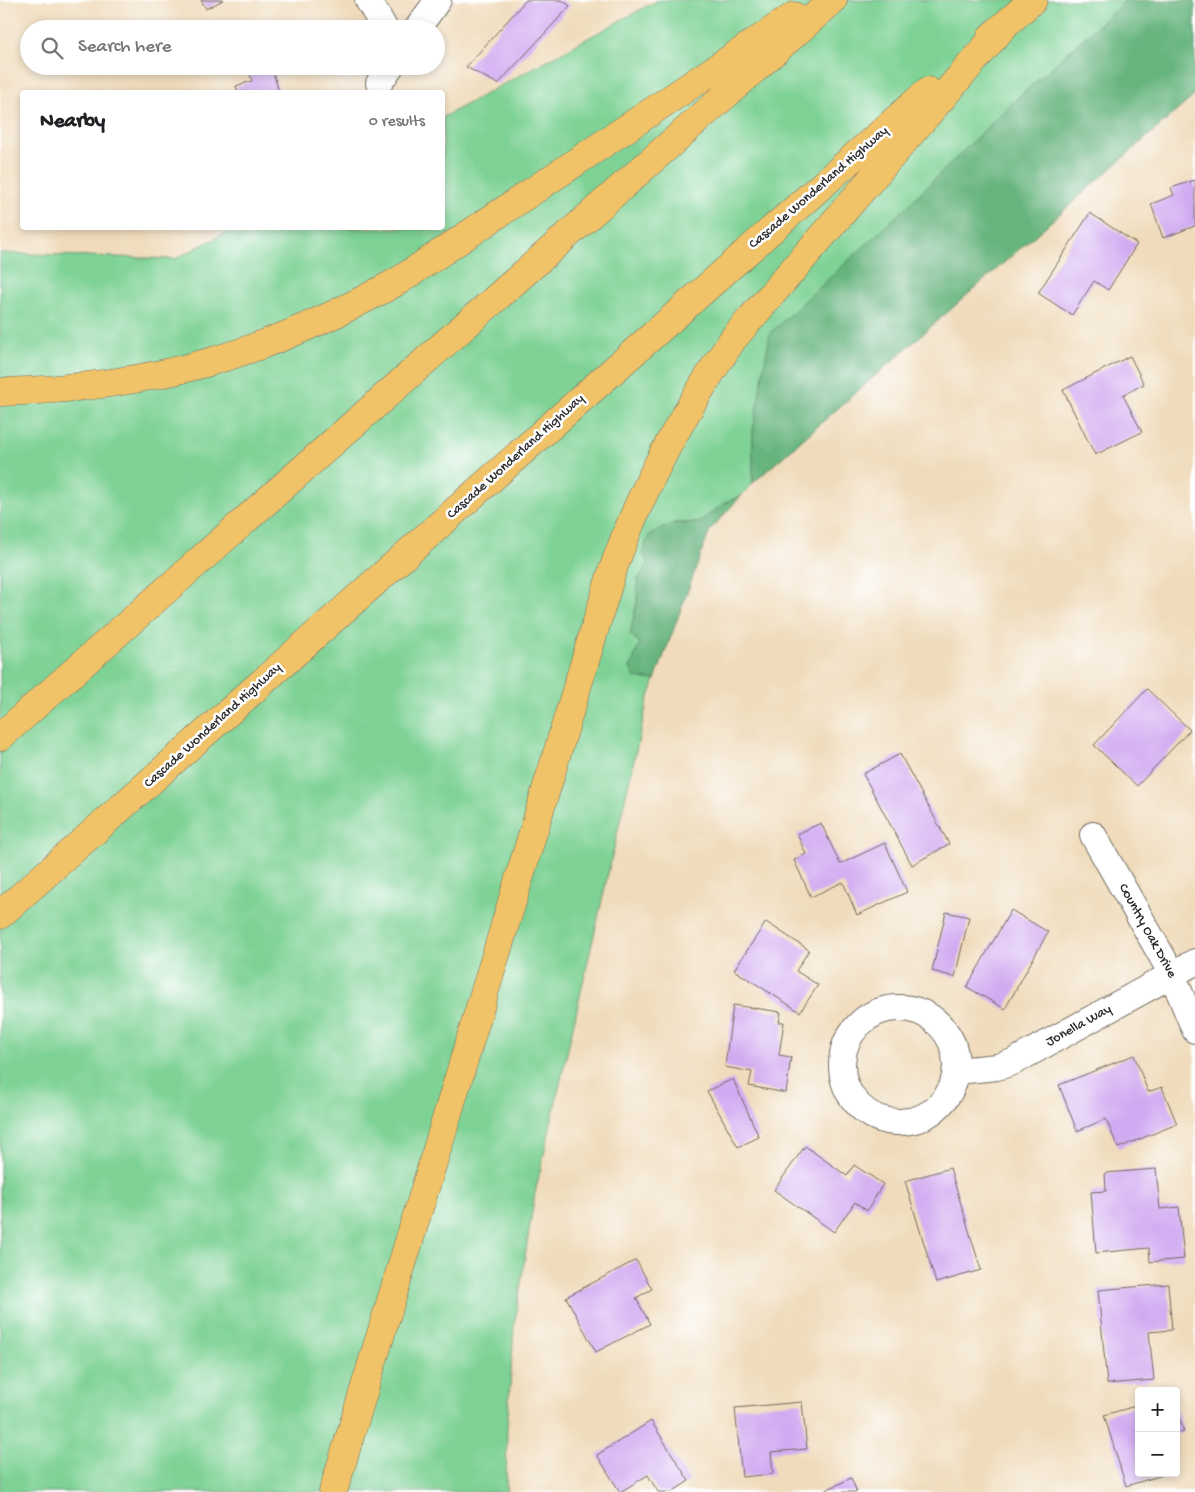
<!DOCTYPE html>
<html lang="en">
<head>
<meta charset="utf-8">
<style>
  body { margin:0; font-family:"Gochi Hand",sans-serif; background:#f6f6f6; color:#202124 }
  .controls { position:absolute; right:15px; bottom:15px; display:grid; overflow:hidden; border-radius:5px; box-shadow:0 2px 8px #0003 }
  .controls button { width:45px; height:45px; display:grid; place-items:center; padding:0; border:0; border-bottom:1px solid #e0e0e0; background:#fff; color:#202124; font:25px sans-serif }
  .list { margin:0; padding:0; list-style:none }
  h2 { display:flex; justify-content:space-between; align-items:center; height:65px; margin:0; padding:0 20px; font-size:21px }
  h2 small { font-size:16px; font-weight:400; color:#757577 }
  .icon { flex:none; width:28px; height:28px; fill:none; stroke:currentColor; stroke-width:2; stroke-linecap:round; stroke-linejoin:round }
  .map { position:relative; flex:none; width:1195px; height:1492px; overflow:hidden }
  .search { position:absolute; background:#fff; box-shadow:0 2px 8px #0003; left:20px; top:20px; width:425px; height:55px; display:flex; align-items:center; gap:12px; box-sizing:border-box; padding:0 18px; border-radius:28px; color:#757577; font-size:19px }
  .panel { position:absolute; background:#fff; box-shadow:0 2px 8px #0003; left:20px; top:90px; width:425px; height:140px; border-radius:5px }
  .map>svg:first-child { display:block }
  .green { fill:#7ed295; stroke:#547e60 }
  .forest { fill:#66b47e; stroke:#487054 }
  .building { fill:#d1abf1 }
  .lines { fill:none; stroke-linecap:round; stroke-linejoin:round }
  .minor-casing { stroke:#70695e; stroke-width:28 }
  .highway-casing { stroke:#70695e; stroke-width:29 }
  .minor { stroke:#fff; stroke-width:26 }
  .highway { stroke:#f1c369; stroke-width:28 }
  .labels { text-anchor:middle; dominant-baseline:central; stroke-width:5; stroke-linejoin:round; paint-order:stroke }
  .street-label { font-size:14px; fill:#2b2b2b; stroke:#fff }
</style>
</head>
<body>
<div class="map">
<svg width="1195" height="1492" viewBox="0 0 1195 1492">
  <rect width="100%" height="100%" fill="#fff"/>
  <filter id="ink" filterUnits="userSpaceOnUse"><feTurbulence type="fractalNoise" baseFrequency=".02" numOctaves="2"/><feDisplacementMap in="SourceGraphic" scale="10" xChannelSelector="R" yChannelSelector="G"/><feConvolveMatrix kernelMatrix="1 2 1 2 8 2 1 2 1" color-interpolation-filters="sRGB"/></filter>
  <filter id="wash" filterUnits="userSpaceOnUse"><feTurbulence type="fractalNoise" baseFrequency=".0096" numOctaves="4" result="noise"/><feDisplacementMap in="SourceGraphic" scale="20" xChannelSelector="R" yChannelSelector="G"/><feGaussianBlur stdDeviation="1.12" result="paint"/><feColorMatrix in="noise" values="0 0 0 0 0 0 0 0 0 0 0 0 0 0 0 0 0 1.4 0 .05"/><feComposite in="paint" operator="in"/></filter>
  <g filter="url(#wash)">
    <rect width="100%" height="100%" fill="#f0dcbc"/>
    <path class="green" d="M658,0H1126L1011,104L899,214L753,430V483L741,496L726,502L698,523H674L649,536L642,554L649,563L638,579L637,603L630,634L640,643L630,668L636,678L655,680L647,703L535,1193L514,1327L507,1429L506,1492H0V253L175,259L235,228H442L443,117Z"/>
    <path class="forest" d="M1126,0H1195V95L753,483V430L770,333L899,214L1011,104Z
      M741,496L710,530L655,680L635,678L630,668L640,643L630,634L637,603L638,579L649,563L642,554L649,535L674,523H698L726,502Z"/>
    <g id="blocks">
      <path class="building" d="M201,0H223L206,9Z
        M526,0H562L570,6L498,84L466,67Z
        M247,66H290V67L273,72L279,92H238L236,86L252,81Z
        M1195,180V226L1163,238L1151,204L1174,195L1171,188Z
        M1090,213L1137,244L1108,290L1094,281L1072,315L1038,293Z
        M1130,356L1144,384L1123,395L1142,432L1095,455L1063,390Z
        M1147,689L1190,730L1137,786L1094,745Z
        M900,754L949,844L912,865L863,774Z
        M821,823L840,864L885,843L907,892L857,915L843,882L811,897L794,860L806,854L797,834Z
        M1011,910L1048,932L1005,1009L967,987Z
        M946,912L969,917L955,977L932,971Z
        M766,922L809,950L796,971L818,985L800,1012L734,970Z
        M733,1005L781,1012L779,1022H784L779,1055L791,1057L786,1093L749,1086L752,1072L725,1067Z
        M1134,1055L1148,1092L1162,1087L1177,1124L1118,1148L1106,1119L1077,1131L1059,1085Z
        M733,1079L759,1137L738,1147L707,1091Z
        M805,1146L847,1176L854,1165L883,1184L867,1211L855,1202L834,1232L774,1190Z
        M950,1168L981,1270L936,1283L905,1181Z
        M1156,1169L1160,1209L1179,1207L1184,1259L1150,1262L1149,1248L1096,1253L1091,1192L1106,1191L1105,1173Z
        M636,1260L652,1289L636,1298L650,1324L596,1352L566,1297Z
        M1168,1284L1172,1330L1149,1332L1154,1380L1107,1384L1098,1290Z
        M802,1402L807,1449L771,1452L773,1474L742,1477L735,1408Z
        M1139,1405V1473L1166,1474L1126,1486L1104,1415Z
        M1176,1408L1184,1432L1176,1434Z
        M651,1421L689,1481L672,1492H658L648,1475L620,1492L597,1455Z
        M851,1478L857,1492H822Z"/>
    </g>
  </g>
  <g filter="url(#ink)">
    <use href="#blocks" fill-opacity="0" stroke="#70695e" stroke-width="1"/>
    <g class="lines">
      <defs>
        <path id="minor" d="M368,0L385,29
          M417,29L438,0
          M379,83L391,66
          M1093,835L1172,974L1195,1030
          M842 1065a57 57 0 1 1 114 0a57 57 0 1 1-114 0Z
          M957,1071L997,1067L1013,1062L1195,962"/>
        <path id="highway" d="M991,37L1033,0
          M0,392C153,388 266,355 400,280L794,16
          M0,737L833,0
          M0,915L928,91
          M333,1492L612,572C643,483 681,417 733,339L1004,26"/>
      </defs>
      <use href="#minor" class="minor-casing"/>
      <use href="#highway" class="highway-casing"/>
      <use href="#minor" class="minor"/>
      <use href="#highway" class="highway"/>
    </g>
  </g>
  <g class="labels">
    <g class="street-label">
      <text transform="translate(819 188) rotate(-41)">Cascade Wonderland Highway</text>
      <text transform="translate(516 457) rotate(-42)">Cascade Wonderland Highway</text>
      <text transform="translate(213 726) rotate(-42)">Cascade Wonderland Highway</text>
      <text transform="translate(1147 931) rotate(61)">Country Oak Drive</text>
      <text transform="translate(1079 1026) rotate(-29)">Jonella Way</text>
    </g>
  </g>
</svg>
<div class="controls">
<button>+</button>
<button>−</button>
</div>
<div class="search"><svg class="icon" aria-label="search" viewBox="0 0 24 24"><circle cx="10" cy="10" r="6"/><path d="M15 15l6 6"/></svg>Search here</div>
<section class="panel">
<h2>Nearby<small>0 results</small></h2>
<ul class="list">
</ul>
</section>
</div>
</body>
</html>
